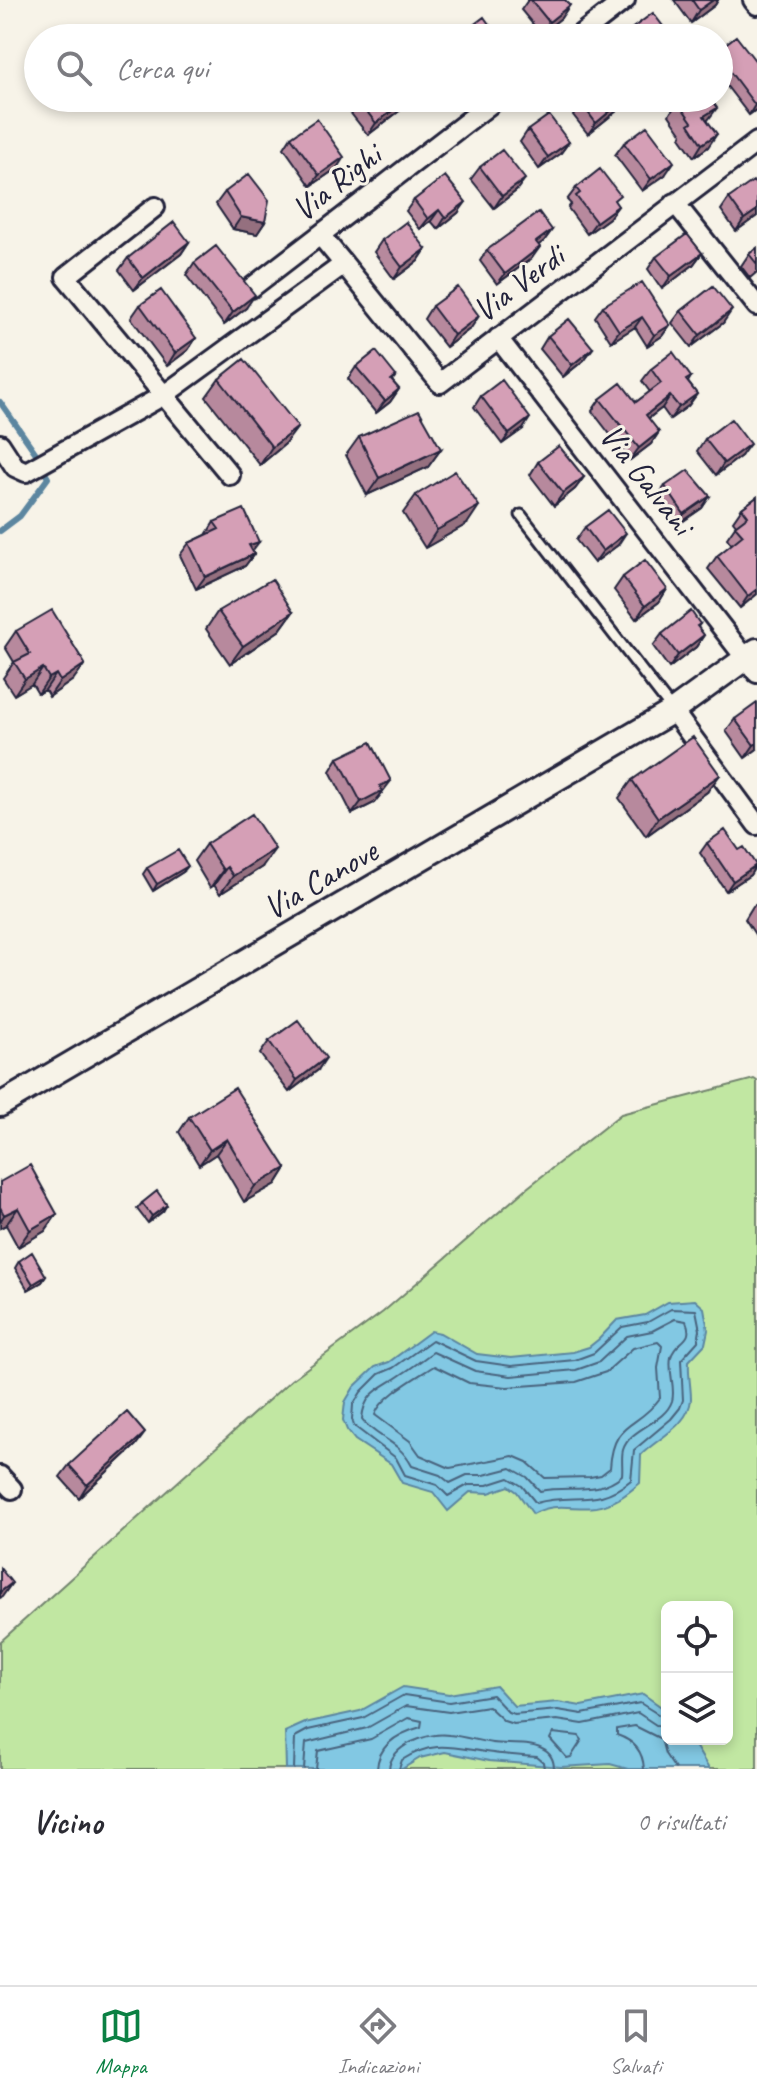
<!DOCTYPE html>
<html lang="it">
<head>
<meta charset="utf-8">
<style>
  body { margin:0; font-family:Caveat,sans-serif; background:#f7f7f7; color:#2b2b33 }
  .controls { position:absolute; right:24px; bottom:24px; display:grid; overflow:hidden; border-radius:12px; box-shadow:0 4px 12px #0003 }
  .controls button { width:72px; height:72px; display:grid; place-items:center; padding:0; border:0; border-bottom:2px solid #e1e1e2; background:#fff; color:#2b2b33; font:40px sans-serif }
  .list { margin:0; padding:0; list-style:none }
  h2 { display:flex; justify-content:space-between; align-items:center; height:104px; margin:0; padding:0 32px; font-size:34px }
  h2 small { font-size:26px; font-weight:400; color:#7c7c81 }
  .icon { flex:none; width:44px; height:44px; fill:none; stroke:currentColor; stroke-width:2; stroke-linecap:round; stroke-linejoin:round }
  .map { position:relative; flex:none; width:757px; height:1769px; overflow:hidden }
  .search { position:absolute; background:#fff; box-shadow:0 4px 12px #0003; left:24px; right:24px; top:24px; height:88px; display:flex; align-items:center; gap:20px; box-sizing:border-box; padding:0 28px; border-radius:44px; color:#7c7c81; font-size:30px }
  .sheet { height:216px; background:#fff }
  nav { display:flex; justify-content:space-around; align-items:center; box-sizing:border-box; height:112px; border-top:2px solid #e1e1e2; background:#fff; font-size:22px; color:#7c7c81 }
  nav a { display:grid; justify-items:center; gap:4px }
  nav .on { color:#0b8043 }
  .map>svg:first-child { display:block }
  .grass { fill:#c1e7a2; stroke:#72846e; stroke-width:2; fill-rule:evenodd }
  .water { fill:#82c8e3; stroke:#5c86a0; stroke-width:2 }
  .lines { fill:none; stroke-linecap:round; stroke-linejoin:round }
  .shore { stroke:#48647e; stroke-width:2 }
  .stream { stroke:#5c86a0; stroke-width:6 }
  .service-casing { stroke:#22223b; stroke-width:15 }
  .minor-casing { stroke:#22223b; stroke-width:24 }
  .tertiary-casing { stroke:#22223b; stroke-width:28 }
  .service { stroke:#f7f3e8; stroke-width:9 }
  .minor { stroke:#f7f3e8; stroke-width:18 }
  .tertiary { stroke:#f7f3e8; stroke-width:22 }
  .wall { fill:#b7899d; stroke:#22223b; stroke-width:2 }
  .shaded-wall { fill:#956f7f; stroke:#22223b; stroke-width:2 }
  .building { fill:#d59fb6; stroke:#22223b; stroke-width:2 }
  .labels { text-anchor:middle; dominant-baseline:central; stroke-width:6; stroke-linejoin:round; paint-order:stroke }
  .street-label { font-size:34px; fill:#22223b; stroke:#f7f3e8 }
</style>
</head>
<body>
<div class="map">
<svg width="757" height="1769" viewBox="0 0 757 1769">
  <rect width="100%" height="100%" fill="#f7f3e8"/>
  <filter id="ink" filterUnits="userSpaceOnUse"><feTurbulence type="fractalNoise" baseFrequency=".0125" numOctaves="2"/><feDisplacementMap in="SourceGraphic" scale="16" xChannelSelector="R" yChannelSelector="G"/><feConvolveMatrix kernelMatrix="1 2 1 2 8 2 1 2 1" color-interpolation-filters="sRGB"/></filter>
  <g filter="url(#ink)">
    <path class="grass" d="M754,1079L757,1081V1769H0V1642L291,1380L383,1312L527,1188L621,1114ZM667,1607H727V1739H667Z"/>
    <path class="water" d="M695,1300L704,1308L708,1330L705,1344L689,1361C688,1374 691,1387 691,1399C689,1426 657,1438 641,1455L640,1483C626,1495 614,1504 596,1507C574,1510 554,1501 533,1514L517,1492L509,1486L489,1493L470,1492L448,1511L433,1492L402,1483L391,1464L355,1440L347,1430L343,1420L345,1402L354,1387L375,1367L389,1362L431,1331L440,1333L477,1354L511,1358L573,1352L589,1347L599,1339L617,1320L645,1315L668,1302Z
      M496,1686L514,1706L558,1702L581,1706L643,1694L667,1711V1739H691L709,1769H628L610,1764L561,1767L489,1761L445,1752L420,1758L402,1769H286L285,1732L305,1723L360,1711L403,1687L449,1694Z"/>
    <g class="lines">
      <path class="shore" d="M671,1309L696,1310L700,1330L698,1341L681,1360L683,1400L680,1408L671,1419L634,1450L631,1480C596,1509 575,1492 536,1503L522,1486L509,1478L487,1485H468L448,1496L437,1485L405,1475L396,1458L354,1426L352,1419L353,1405L361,1392L379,1374L393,1368L432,1340L476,1361L511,1366L575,1360L594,1353L622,1327L648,1322Z
        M675,1319L686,1321C695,1343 676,1339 671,1357C668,1372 676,1388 672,1401C664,1424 630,1427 623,1450C621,1457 623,1467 622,1475C598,1496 569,1485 540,1491L527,1477L511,1468L484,1475H467L450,1483L440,1475L412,1466C397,1438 376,1439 362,1419C364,1391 383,1388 402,1374C413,1367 423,1359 433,1352L475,1371L511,1376L576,1370L599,1362L627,1336L652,1331Z
        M658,1342L662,1346L658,1368L660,1398C637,1430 613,1419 610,1468L601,1475L590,1477L545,1478L527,1462L513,1456L450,1468L420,1455L410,1441L375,1415C380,1397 417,1377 434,1366L469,1383L507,1387L576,1382L606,1372L633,1348Z
        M553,1733L579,1736L582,1740L571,1757L567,1758L550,1739Z
        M294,1769L295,1737L308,1730L363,1718L404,1695L449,1702L492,1695L508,1712L514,1714L558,1710L582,1714L640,1703L661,1716L667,1717
        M304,1769L306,1743L367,1728L406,1706L449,1712L488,1706L504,1721L513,1724L557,1720L583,1724L638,1713L656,1725L667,1727
        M316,1769L318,1751L371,1739L408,1718L422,1721L421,1727C399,1733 378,1744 377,1769
        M389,1769C391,1745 428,1732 449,1735C463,1736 478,1741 492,1743C508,1745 528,1742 542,1749C551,1753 554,1760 554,1769
        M399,1769L402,1760C436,1738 456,1749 493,1753C507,1755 522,1756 537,1757L543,1762L544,1769
        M644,1769C643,1751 634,1741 617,1735V1729L635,1726L661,1739L665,1754L675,1769"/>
      <path class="stream" d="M0,402L35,452
        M0,531L20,516L48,478L44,471"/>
      <defs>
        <path id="service" d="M521,515L673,711"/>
        <path id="minor" d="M753,0L757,5
          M576,38L625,0
          M675,203L757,306
          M155,207L66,277L230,475
          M320,235L344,264
          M251,288L498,98
          M498,338L757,673
          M0,444L15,467L26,472L164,395L344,264L440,383L757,142
          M673,711L757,825
          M0,1476L12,1489"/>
        <path id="tertiary" d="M0,1105L673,711L757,650"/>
      </defs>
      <use href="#service" class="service-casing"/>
      <use href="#minor" class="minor-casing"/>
      <use href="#tertiary" class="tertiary-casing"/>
      <use href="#service" class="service"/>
      <use href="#minor" class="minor"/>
      <use href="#tertiary" class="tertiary"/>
    </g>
    <path class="wall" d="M528,0H565L561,18L541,34L521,10Z
      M674,0H718L715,5L691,23Z
      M630,30L672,38H625Z
      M719,49L757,63V109L749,115L719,76Z
      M358,98L411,102L368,135L349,111Z
      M633,98L588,134L573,115L581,103Z
      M678,102L707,120L708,147L694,157L680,137L682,134L669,115Z
      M528,130L569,142L560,154L539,169L520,142Z
      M291,137L337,168L311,186L284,148Z
      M624,143L665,175L642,191L615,155Z
      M480,167L516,191L494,208L471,179Z
      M757,186V216L736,231L721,210L729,198Z
      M576,188L615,203L618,206L609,218L587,234L568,208L571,204L567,200Z
      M225,192L265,222L257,234L233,229L216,204Z
      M414,200L458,213L438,229L431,221L420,229L406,211Z
      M552,230L544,241L538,245L532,258L497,284L480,261L487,250Z
      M382,240L426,249L418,261L394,279L374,252Z
      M189,242L181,254L134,290L119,270L128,258Z
      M757,248V272L750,278L741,266L749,254Z
      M702,253L693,265L662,289L648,269L656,257Z
      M194,263L246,308L224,325L186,275Z
      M140,305L196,338L188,350L167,366L131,318Z
      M432,306L471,328L446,347L424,319Z
      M603,306L670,325L662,336L647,346L635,327L611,342L595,317Z
      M681,311L723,323L691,347L672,323Z
      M548,336L593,348L584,360L563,377L540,349Z
      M356,367L396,376L392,381L399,389L390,402L376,413L348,379Z
      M651,369L691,377L688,382L697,394L688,406L670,419L662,408L648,419L659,432L651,444L630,460L592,411L600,399L636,402L650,392L642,381Z
      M219,379L285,444L260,465L206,397Z
      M481,396L523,429L502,444L474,407Z
      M359,437L441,449L428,467L367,495L346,455Z
      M705,439L741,456L716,475L697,451Z
      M538,462L584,477L575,489L554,506L530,475Z
      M665,486L710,496L702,508L676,526L656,498Z
      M416,495L467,524L425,548L403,513Z
      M757,497V594L740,608L708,569L717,556L732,545L727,538L736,525L733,521L742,508Z
      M214,522L252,551L254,554L245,566L196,589L180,555L189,543L206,535Z
      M585,527L618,545L594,563L576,540Z
      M623,577L667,589L659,602L636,619L614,590Z
      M218,611L293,612L280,630L230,664L206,629Z
      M700,624L698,627L704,635L696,647L669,668L653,646L662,634Z
      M16,631L73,680L49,697L45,690L38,694L32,684L14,695L3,678L14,662L5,647Z
      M735,719L757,749L745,758L726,731Z
      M338,758L382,793L374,803L352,814L330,771Z
      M632,780L707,792L646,836L619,798Z
      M707,843L739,850L756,865L750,875L726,891L700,853Z
      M206,844L262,867L220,894L214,885L210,888L194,861Z
      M147,868L183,872L153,891L143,874Z
      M757,904V935L756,936L745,919L753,906Z
      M269,1041L318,1070L289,1092L260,1054Z
      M189,1117L286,1168L276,1184L244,1202L216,1154L199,1165L179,1132Z
      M0,1182L57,1214L45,1231L18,1247L6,1225L0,1228Z
      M142,1203L163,1211L148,1223L137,1209Z
      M19,1261L46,1276L42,1282L28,1290L15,1268Z
      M136,1445L79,1498L60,1477L69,1465Z"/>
    <path class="shaded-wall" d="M713,0H718L715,5L691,23L699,10Z
      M570,5L561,18L541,34L549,22Z
      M409,98H414L411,102L368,135L376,123Z
      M626,98H633L588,134L596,123Z
      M757,104V109L749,115L755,105Z
      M717,108L708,120L696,128L704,116Z
      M717,134L708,147L694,157L702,144Z
      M569,142L560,154L539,169L548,157Z
      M344,157L337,168L311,186L319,175Z
      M674,162L665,175L642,191L651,179Z
      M525,179L516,191L494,208L502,196Z
      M466,202L458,213L438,229L445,218Z
      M618,206L609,218L587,234L596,222Z
      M439,210L431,221L420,229L428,219Z
      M757,210V216L736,231L744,219Z
      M241,217L265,222L257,234L233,229Z
      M552,230L544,241L528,253L536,242Z
      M189,242L181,254L134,290L143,278Z
      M540,247L532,258L497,284L505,274Z
      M426,249L418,261L394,279L402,267Z
      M702,253L693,265L662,289L671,276Z
      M255,295L246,308L224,325L233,312Z
      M732,310L723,323L691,347L700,335Z
      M479,316L471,328L446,347L454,335Z
      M642,317L635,327L611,342L619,331Z
      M670,325L662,336L647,346L654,335Z
      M196,338L188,350L167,366L175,353Z
      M593,348L584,360L563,377L572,365Z
      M399,389L390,402L376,413L385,401Z
      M697,394L688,406L670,419L679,407Z
      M670,396L662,408L637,427L646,415Z
      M530,418L523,429L502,444L509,434Z
      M298,427L285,444L260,465L272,447Z
      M659,432L651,444L630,460L639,448Z
      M750,444L741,456L716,475L724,463Z
      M441,449L428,467L367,495L379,478Z
      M584,477L575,489L554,506L563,493Z
      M710,496L702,508L676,526L684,514Z
      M479,506L467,524L425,548L437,530Z
      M626,533L618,545L594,563L603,551Z
      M259,542L250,554L249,545Z
      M254,554L245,566L196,589L205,577Z
      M667,589L659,602L636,619L645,606Z
      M757,589V594L740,608L748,596Z
      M293,612L280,630L230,664L243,646Z
      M704,635L696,647L669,668L678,655Z
      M85,664L73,680L49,697L60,681Z
      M43,668L32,684L14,695L25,679Z
      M56,674L45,690L38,694L49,678Z
      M757,743V749L745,758L754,745Z
      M720,775L707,792L646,836L658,818Z
      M391,781L374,803L352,814L361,802L380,786Z
      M275,849L262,867L220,894L233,876Z
      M756,865L750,875L726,891L733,881Z
      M188,866L183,872L153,891L157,884Z
      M227,867L214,885L210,888L223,870Z
      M326,1058L318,1070L289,1092L297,1080Z
      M227,1139L216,1154L199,1165L210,1150Z
      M286,1168L276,1184L244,1202L255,1186Z
      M167,1205L163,1211L148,1223L152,1216Z
      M18,1208L6,1225L0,1228V1222L4,1215Z
      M57,1214L45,1231L18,1247L30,1230Z
      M46,1276L42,1282L28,1290L33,1284Z
      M145,1433L136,1445L79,1498L87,1485Z
      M12,1583L2,1597L0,1598V1592Z"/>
    <path class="building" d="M531,0H565L570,5L549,22Z
      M692,0H713L699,10Z
      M653,13L672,38H633L635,36L630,30Z
      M484,17L499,38H456Z
      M736,36L757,63V104L755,105L719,57V49Z
      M358,98H409L376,123L357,99Z
      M588,98H626L596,123L581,103Z
      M684,98H710L717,108L704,116L717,134L702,144L689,124L692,122L678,102Z
      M549,115L569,142L548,157L528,130Z
      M317,119L344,157L319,175L291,137Z
      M647,126L674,162L651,179L624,143Z
      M502,150L525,179L502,196L480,167Z
      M600,169L620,195L614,200L618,206L596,222L576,196L580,193L576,188Z
      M249,174L269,200L265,222L241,217L225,192Z
      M445,176L466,202L445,218L439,210L428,219L414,200Z
      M753,181L757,186V210L744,219L729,198Z
      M539,212L552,230L536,242L540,247L505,274L487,250Z
      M174,222L189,242L143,278L128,258Z
      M406,222L426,249L402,267L382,240Z
      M687,234L702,253L671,276L656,257Z
      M216,246L255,295L233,312L194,263Z
      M757,248V264L749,254Z
      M642,282L670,325L654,335L642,317L619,331L603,306Z
      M713,286L732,310L700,335L681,311Z
      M458,287L479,316L454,335L432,306Z
      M161,290L196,338L175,353L140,305Z
      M569,319L593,348L572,365L548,336Z
      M376,351L396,376L391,380L399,389L385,401L356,367Z
      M673,352L691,377L686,380L697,394L679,407L670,396L646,415L659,432L639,448L600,399L621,383L636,402L661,383L651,369Z
      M244,359L298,427L272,447L219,379Z
      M502,380L530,418L509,434L481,396Z
      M419,410L441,449L379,478L359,437Z
      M731,419L750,444L724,463L705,439Z
      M559,446L584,477L563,493L538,462Z
      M688,470L710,496L684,514L665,486Z
      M455,471L479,506L437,530L416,495Z
      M757,497V589L748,596L717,556L743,535L735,526L748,516L742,508Z
      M244,509L259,542L249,545L254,554L205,577L189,543L219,529L214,522Z
      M608,510L626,533L603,551L585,527Z
      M645,560L667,589L645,606L623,577Z
      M272,579L293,612L243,646L218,611Z
      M52,610L85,664L60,681L56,674L49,678L43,668L25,679L14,662L30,654L16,631Z
      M691,611L700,624L697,626L704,635L678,655L662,634Z
      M757,703V743L754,745L735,719Z
      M693,737L720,775L658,818L632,780Z
      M371,742L391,781L380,786L382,791L361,802L338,758Z
      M252,814L275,849L233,876L227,867L223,870L206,844Z
      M725,830L739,850L744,847L756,865L733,881L707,843Z
      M178,850L188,866L157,884L147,868Z
      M298,1020L326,1058L297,1080L269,1041Z
      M235,1088L286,1168L255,1186L227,1139L210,1150L189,1117Z
      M30,1165L57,1214L30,1230L18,1208L4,1215L0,1207V1182Z
      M157,1191L167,1205L152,1216L142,1203Z
      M32,1252L46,1276L33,1284L19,1261Z
      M127,1412L145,1433L87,1485L69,1465Z
      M0,1568L12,1583L0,1592Z"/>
  </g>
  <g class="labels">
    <g class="street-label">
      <text transform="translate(336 182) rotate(-38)">Via Righi</text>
      <text transform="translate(518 283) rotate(-37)">Via Verdi</text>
      <text transform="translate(647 479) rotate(52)">Via Galvani</text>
      <text transform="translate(320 879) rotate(-30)">Via Canove</text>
    </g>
  </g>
</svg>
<div class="controls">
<button><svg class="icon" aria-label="locate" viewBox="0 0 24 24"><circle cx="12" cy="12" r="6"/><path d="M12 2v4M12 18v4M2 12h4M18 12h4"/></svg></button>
<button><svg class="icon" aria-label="layers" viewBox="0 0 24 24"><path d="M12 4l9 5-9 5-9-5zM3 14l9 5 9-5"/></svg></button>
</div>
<div class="search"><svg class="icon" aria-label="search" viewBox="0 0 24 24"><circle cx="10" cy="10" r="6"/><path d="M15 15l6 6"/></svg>Cerca qui</div>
</div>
<section class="sheet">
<h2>Vicino<small>0 risultati</small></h2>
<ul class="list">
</ul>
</section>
<nav>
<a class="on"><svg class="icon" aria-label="map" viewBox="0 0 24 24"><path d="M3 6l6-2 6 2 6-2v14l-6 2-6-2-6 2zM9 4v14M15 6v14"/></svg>Mappa</a>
<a><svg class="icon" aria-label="directions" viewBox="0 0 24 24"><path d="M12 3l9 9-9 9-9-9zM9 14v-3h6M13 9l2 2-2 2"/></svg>Indicazioni</a>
<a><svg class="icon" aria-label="saved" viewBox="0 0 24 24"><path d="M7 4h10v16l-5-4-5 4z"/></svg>Salvati</a>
</nav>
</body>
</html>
